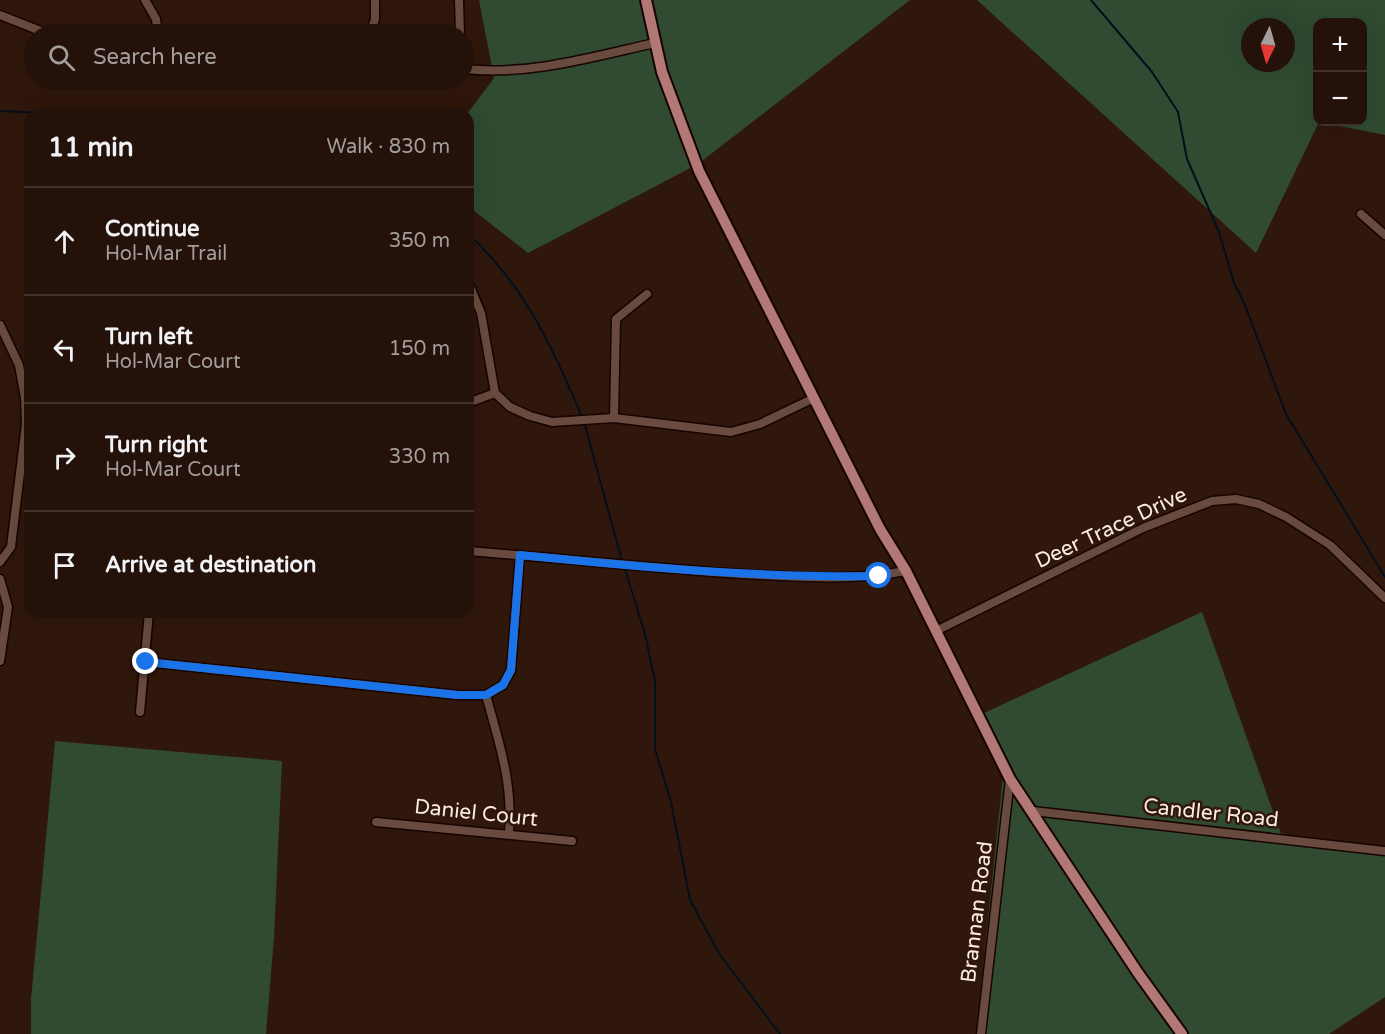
<!DOCTYPE html>
<html lang="en">
<head>
<meta charset="utf-8">
<style>
  body { margin:0; font-family:"Varela Round",sans-serif; background:#2c1a12; color:#f1f3f6 }
  .controls { position:absolute; right:18px; top:18px; display:grid; overflow:hidden; border-radius:12px; box-shadow:0 6px 24px #0002 }
  .controls button { width:54px; height:54px; display:grid; place-items:center; padding:0; border:0; border-bottom:2px solid #41312a; background:#241109; color:#f1f3f6; font:30px sans-serif }
  .compass { position:absolute; left:1241px; top:18px; width:54px; height:54px; border-radius:50%; background:#241109; box-shadow:0 6px 24px #0002; rotate:185deg }
  .stop { position:absolute; width:18px; height:18px; margin:-14px; border:4px solid #1a73e8; border-radius:50%; background:#fff }
  .stop.end { background:#1a73e8; border-color:#fff; box-shadow:0 2px 6px #0008 }
  .list { margin:0; padding:0; list-style:none }
  h2 { display:flex; justify-content:space-between; align-items:center; height:78px; margin:0; padding:0 24px; font-size:26px }
  h2 small { font-size:20px; font-weight:400; color:#a39d9c }
  .list li { display:grid; grid-template-columns:39px 1fr auto; gap:18px; align-items:center; box-sizing:border-box; height:108px; padding:0 24px; border-top:2px solid #41312a }
  .list b { display:block; font-size:22px; white-space:nowrap }
  .list p { margin:0; font-size:20px; white-space:nowrap; color:#a39d9c }
  .list em { font-size:20px; font-style:normal; color:#a39d9c }
  .icon { flex:none; width:33px; height:33px; fill:none; stroke:currentColor; stroke-width:2; stroke-linecap:round; stroke-linejoin:round }
  .map { position:relative; flex:none; width:1385px; height:1034px; overflow:hidden }
  .search { position:absolute; background:#241109; box-shadow:0 6px 24px #0002; left:24px; top:24px; width:450px; height:66px; display:flex; align-items:center; gap:15px; box-sizing:border-box; padding:0 21px; border-radius:33px; color:#a39d9c; font-size:22px }
  .panel { position:absolute; background:#241109; box-shadow:0 6px 24px #0002; left:24px; top:108px; width:450px; height:510px; border-radius:18px }
  .map>svg:first-child { display:block }
  .green { fill:#304b32; fill-rule:evenodd }
  .lines { fill:none; stroke-linecap:round; stroke-linejoin:round }
  .stream { stroke:#00101c; stroke-width:2 }
  .minor-casing { stroke:#170300; stroke-width:11 }
  .major-casing { stroke:#170300; stroke-width:14 }
  .minor { stroke:#684b3e; stroke-width:8 }
  .major { stroke:#b17876; stroke-width:10 }
  .route { stroke:#1a73e8; stroke-width:8 }
  .labels { text-anchor:middle; dominant-baseline:central; stroke-width:5; stroke-linejoin:round; paint-order:stroke }
  .street-label { font-size:21px; fill:#fceae3; stroke:#30170c }
</style>
</head>
<body>
<div class="map">
<svg width="1385" height="1034" viewBox="0 0 1385 1034">
  <rect width="100%" height="100%" fill="#30170c"/>
  <path class="green" d="M479,0H910L698,164L528,253L468,206L467,114L494,78Z
    M977,0H1385V135L1320,122H1362V22H1318L1319,122L1256,253ZM1250,27H1286V63H1250Z
    M1202,612L1281,834L1385,851V997L1329,1034H976L1004,766L982,714Z
    M55,741L282,761L274,937L266,1034H31V1000Z"/>
  <g class="lines">
    <path class="stream" d="M1091,0L1152,72L1178,112L1187,159L1219,232L1234,283L1245,305L1286,414L1385,577
      M0,111L68,114
      M468,234C523,283 554,350 582,417
      M584,422L622,561
      M624,566L645,634L655,681V749L671,802L690,900L720,955L780,1034"/>
    <defs>
      <path id="minor" d="M145,0L156,19L158,34
        M459,0L460,34
        M0,15L48,34
        M370,34L375,19V0
        M464,69C529,76 592,57 655,43
        M1361,214L1385,235
        M468,282L481,313L495,393L510,407L530,416L552,422L614,418L731,432L760,424L814,398
        M0,325L19,365L25,398L26,424L11,547L0,562
        M468,403L495,393
        M614,418L616,319L647,294
        M468,551C559,558 650,568 742,574C796,577 852,581 906,571
        M0,579L8,607L0,661
        M936,631L1143,528L1212,501L1236,499L1259,504L1286,517L1330,545L1385,598
        M146,662L458,695H486L503,685L511,670L520,555
        M486,695C499,743 513,782 509,833
        M140,712L149,612
        M1033,811L1385,851
        M376,822L572,841
        M981,1034L1010,779"/>
      <path id="major" d="M646,0L662,72L699,171L880,529L906,571L1010,779L1138,973L1182,1034"/>
    </defs>
    <use href="#minor" class="minor-casing"/>
    <use href="#major" class="major-casing"/>
    <use href="#minor" class="minor"/>
    <use href="#major" class="major"/>
  </g>
  <g class="lines">
    <path class="route" d="M146,662L458,695H486L503,685L511,670L520,555C640,567 759,578 879,576"/>
  </g>
  <g class="labels">
    <g class="street-label">
      <text transform="translate(1111 528) rotate(-25)">Deer Trace Drive</text>
      <text transform="translate(476 813) rotate(6)">Daniel Court</text>
      <text transform="translate(1211 813) rotate(6)">Candler Road</text>
      <text transform="translate(977 912) rotate(-83)">Brannan Road</text>
    </g>
  </g>
</svg>
<div class="controls">
<button>+</button>
<button>−</button>
</div>
<svg class="compass" viewBox="-18 -18 36 36"><path d="M0-13l5 13h-10z" fill="#e53935"/><path d="M0 13l5-13h-10z" fill="#a39d9c"/></svg>
<div class="stop" style="left:879px;top:576px"></div>
<div class="stop end" style="left:146px;top:662px"></div>
<div class="search"><svg class="icon" aria-label="search" viewBox="0 0 24 24"><circle cx="10" cy="10" r="6"/><path d="M15 15l6 6"/></svg>Search here</div>
<section class="panel">
<h2>11 min<small>Walk · 830 m</small></h2>
<ul class="list">
<li><svg class="icon" aria-label="ahead" viewBox="0 0 24 24"><path d="M12 20V5M6 11l6-6 6 6"/></svg><div><b>Continue</b><p>Hol-Mar Trail</p></div><em>350 m</em></li>
<li><svg class="icon" aria-label="left" viewBox="0 0 24 24"><path d="M17 20v-9H6M10 6l-5 5 5 5"/></svg><div><b>Turn left</b><p>Hol-Mar Court</p></div><em>150 m</em></li>
<li><svg class="icon" aria-label="right" viewBox="0 0 24 24"><path d="M7 20v-9h11M14 6l5 5-5 5"/></svg><div><b>Turn right</b><p>Hol-Mar Court</p></div><em>330 m</em></li>
<li><svg class="icon" aria-label="arrive" viewBox="0 0 24 24"><path d="M6 21V4h12l-3 4 3 4H6"/></svg><div><b>Arrive at destination</b></div></li>
</ul>
</section>
</div>
</body>
</html>
